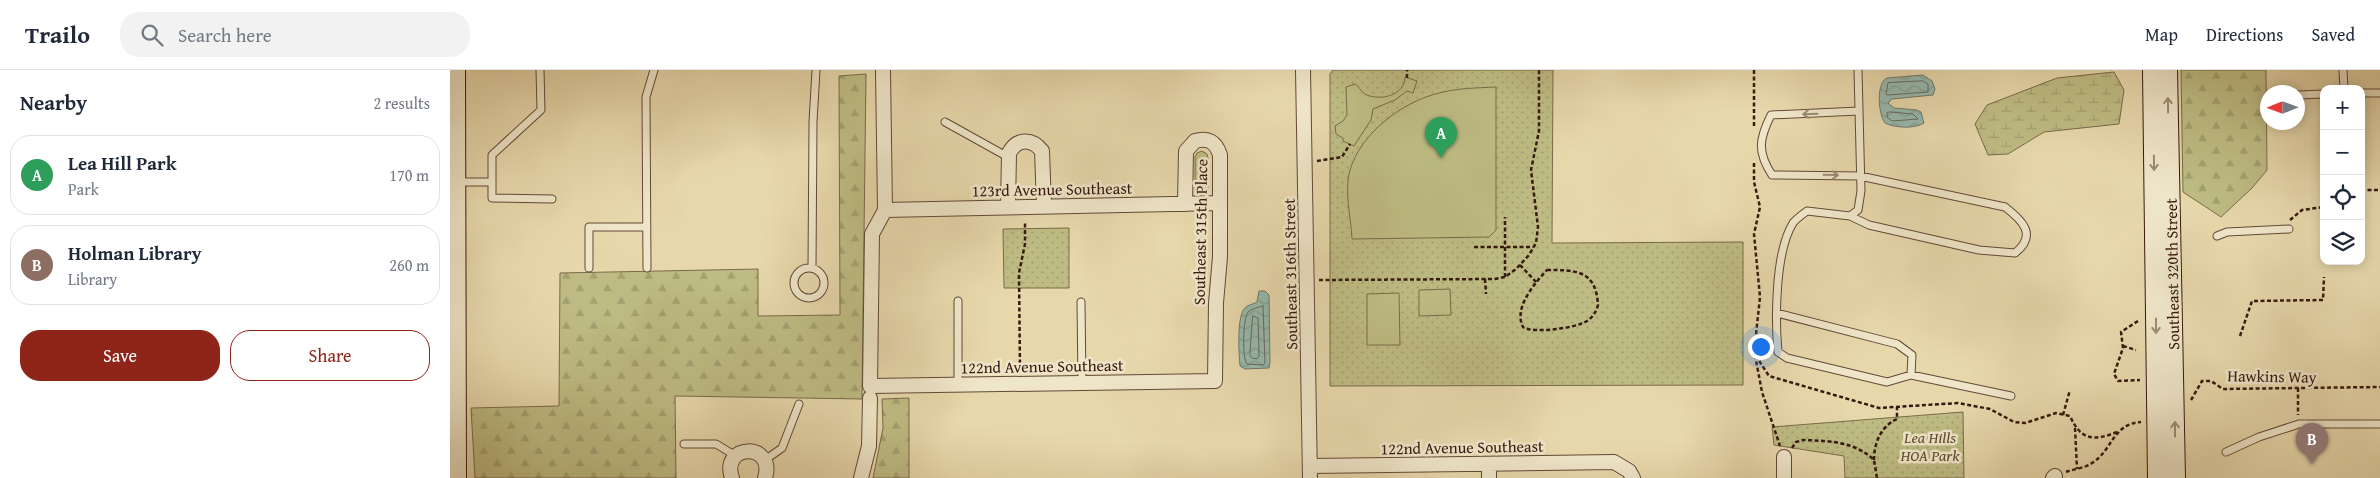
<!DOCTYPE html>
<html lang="en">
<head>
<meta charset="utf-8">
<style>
  body { margin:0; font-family:"Gentium Book Plus",serif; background:#f2f2f3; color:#1f2937 }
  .controls { position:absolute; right:15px; top:15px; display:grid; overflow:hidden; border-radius:10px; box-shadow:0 2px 12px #0003 }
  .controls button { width:45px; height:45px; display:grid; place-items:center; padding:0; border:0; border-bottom:1px solid #e0e1e3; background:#fff; color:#1f2937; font:25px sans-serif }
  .compass { position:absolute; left:1810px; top:15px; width:45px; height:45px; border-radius:50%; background:#fff; box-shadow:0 2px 12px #0003; rotate:269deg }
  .you { position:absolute; left:1310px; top:276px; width:18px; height:18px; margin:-12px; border:4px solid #fff; border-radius:50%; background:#1a73e8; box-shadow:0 0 0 8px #1a73e833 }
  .badge { display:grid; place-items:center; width:32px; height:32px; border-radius:50%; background:#8f2418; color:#fff; font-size:16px; font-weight:700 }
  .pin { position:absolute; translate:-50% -41px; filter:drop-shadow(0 1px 2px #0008) }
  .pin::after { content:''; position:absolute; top:26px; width:18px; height:15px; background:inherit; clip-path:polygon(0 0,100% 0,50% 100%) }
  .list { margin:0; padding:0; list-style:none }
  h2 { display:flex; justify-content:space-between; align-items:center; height:65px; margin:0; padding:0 20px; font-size:21px }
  h2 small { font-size:16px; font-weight:400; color:#747a83 }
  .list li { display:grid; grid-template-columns:32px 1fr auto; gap:15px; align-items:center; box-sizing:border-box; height:80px; margin:0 10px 10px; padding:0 10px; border:1px solid #e0e1e3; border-radius:20px }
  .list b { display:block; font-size:19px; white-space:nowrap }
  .list p { margin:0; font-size:16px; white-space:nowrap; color:#747a83 }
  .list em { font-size:16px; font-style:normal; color:#747a83 }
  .actions { display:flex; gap:10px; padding:15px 20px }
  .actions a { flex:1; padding:11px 0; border:1px solid #8f2418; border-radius:20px; text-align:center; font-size:18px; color:#8f2418 }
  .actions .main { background:#8f2418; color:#fff }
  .icon { flex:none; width:28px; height:28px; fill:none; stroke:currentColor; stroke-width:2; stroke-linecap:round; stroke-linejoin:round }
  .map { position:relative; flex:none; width:1930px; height:408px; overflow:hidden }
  header { display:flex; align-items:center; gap:30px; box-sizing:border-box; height:70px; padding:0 25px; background:#fff; border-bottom:1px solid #e0e1e3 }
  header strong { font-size:24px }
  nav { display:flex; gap:28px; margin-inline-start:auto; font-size:18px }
  .search { width:350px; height:45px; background:#f2f2f3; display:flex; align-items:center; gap:12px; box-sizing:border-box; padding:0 18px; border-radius:20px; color:#747a83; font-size:19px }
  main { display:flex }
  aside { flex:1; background:#fff }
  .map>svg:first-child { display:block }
  .grass { fill:url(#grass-tufts); stroke:#7a6a49 }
  .forest { fill:url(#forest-firs); stroke:#7a6a49 }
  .wetland { fill:url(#wetland-marsh); stroke:#7a6a49 }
  .park { fill:url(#park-dots); stroke:#7a6a49 }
  .pitch { fill:#bebc84; stroke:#7a6a49 }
  .water { fill:url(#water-waves); stroke:#70796d }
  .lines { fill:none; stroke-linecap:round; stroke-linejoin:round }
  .shore { stroke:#66695e; stroke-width:1 }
  .lane-casing { stroke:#624936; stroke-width:9 }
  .street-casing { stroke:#624936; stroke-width:16 }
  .secondary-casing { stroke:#36190e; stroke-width:22 }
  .path { stroke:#36190e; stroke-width:2.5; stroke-dasharray:4 2.5; stroke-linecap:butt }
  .lane { stroke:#efe6c9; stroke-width:7 }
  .street { stroke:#efe6c9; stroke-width:14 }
  .secondary { stroke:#efe6c9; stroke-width:20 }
  .oneway { stroke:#9c8a75 }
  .labels { text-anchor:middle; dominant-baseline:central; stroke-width:5; stroke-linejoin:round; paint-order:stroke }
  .street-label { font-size:16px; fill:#36190e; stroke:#efe6c9 }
  .park-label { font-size:16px; font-style:italic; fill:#5f4a31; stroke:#efe6c9 }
</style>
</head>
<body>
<header>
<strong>Trailo</strong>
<div class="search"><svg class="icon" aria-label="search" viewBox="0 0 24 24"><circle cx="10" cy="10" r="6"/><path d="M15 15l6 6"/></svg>Search here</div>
<nav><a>Map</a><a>Directions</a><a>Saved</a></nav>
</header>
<main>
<aside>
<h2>Nearby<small>2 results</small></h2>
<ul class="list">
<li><span class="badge" style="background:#2e9e5b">A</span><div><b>Lea Hill Park</b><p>Park</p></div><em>170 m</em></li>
<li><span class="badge" style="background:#8d6e63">B</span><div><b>Holman Library</b><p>Library</p></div><em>260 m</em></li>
</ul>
<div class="actions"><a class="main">Save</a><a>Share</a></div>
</aside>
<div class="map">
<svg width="1930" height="408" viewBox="0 0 1930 408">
  <defs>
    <pattern id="grass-tufts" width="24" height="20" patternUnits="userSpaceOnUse" patternTransform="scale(1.25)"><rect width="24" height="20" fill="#bebc84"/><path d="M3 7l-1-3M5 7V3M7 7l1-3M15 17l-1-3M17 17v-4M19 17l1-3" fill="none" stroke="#a4a171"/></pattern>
    <pattern id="forest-firs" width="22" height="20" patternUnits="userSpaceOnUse" patternTransform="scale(1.25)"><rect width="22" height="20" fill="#bebc84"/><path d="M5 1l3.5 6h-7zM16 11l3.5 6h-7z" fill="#a4a171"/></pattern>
    <pattern id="wetland-marsh" width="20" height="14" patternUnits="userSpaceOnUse" patternTransform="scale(1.25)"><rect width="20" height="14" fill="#bebc84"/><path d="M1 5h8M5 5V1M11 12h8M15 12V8" fill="none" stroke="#a4a171"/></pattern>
    <pattern id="park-dots" width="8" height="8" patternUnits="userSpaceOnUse" patternTransform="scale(1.25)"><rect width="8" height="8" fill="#bebc84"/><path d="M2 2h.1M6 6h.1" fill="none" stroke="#a4a171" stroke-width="1.8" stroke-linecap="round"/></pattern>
    <pattern id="water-waves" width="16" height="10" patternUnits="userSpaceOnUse" patternTransform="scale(1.25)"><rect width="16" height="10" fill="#97b9ad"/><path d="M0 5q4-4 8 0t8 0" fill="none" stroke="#839e94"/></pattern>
  </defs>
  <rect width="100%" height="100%" fill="#e7d8ac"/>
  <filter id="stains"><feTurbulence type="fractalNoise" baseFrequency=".004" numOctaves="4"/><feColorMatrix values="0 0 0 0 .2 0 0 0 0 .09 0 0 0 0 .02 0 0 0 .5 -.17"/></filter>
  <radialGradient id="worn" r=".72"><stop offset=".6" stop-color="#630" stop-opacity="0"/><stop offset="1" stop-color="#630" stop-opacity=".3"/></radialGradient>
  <path class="grass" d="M752,81L757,84L758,88V123L757,126L750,128L745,122V87L747,83Z"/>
  <path class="forest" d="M1731,0H1816L1817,100L1802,118L1771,147L1733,122Z
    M416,4L412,329L225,326L226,408H25L21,338L109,336L110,203L308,199V246L390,245L389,6Z
    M459,328V408H423L433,358L432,329Z"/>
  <path class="wetland" d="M1664,2L1674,20L1669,54L1594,62L1558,84L1538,85L1525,54L1537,35L1607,8Z"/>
  <path class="park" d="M883,0H1103L1102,173L1293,172V315L880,316V4Z
    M619,158V218H554L553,159Z
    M1513,342L1514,408H1395L1394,386L1324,375L1322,357Z"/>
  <path class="pitch" d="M955,7L967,11L963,23L957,21L945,30L923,39L921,50L904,76L893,71V68L886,64L885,56L893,51L897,45L896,17L905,14C910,17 911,23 917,25C931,31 955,25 955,7Z
    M1046,17V160L1039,167L902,169C901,148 894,120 900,100C911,63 952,32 989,23C1008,18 1027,18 1046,17Z
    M1000,219L1001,245L969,246V220Z
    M949,223L950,275H917V224Z"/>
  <path class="water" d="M1473,5L1482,11L1485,19L1483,25L1442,29L1438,33L1444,38L1467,40L1471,42L1474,53C1465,59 1444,58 1435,53C1428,44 1426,13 1437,8Z
    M809,221H815L819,225L820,292L819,298L795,299L790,296C789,284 786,244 796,237C798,235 804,234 807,232Z"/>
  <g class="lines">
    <path class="shore" d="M1473,11L1478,14V22L1438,25L1436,24L1438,13Z
      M1440,42L1463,44L1468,49L1442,51L1437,47V43Z
      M813,236L815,293L813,295L797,294C792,289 793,248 798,242C801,239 809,237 813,236Z
      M803,246L808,248L809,286L807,289L802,288L800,285Z"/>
    <defs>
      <path id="lane" d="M1408,0L1411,121L1408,140L1400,146L1357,141C1353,144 1346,149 1343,153C1325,182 1325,249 1328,282L1337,288L1437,312L1461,305L1561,326
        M1893,0L1894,19
        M1911,23H1930
        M1848,25L1874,24
        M495,52L558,87
        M7,112H42V85L91,40L90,0
        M42,112V128L102,129
        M1400,146L1419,155L1529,180L1565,183C1588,165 1572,150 1555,137L1410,106L1322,105C1307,82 1309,69 1321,45L1409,41
        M1767,166L1777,162L1839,159
        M344 213a15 15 0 1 1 30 0a15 15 0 1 1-30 0Z
        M139,198V157H197
        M197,198L196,27L204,0
        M362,198L363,52L366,0
        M631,232L632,313
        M1327,243L1447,274L1462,285L1461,305
        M508,315V231
        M234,374H266L286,386
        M1776,382L1809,367L1849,354H1930
        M315,390L332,378L349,334"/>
      <path id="street" d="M433,0L435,140L422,164L420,316L765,311L766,233L770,187V85C766,72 758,67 745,71L736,81L735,134
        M853,0L860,408
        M558,137L559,83C567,68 582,68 592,81L594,136
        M435,140L770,133
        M1334,387V408
        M1039,394V408
        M860,396L1164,392L1179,401L1183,408
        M282,408C270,373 326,372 315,408
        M411,408L419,376L420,328
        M1603,408L1605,406"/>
      <path id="secondary" d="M5,0L6,408
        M1703,0L1708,408
        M1717,0L1725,408"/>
    </defs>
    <use href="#lane" class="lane-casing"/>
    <use href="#street" class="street-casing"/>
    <use href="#secondary" class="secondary-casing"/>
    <path class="path" d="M1304,0V58
      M957,8V0
      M867,91L892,87L900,74
      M1304,93V112L1310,137L1304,164L1310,227L1304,283L1319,306L1429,338L1508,333L1540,339L1564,352L1575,353L1606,343L1620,346C1631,371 1644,371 1667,362
      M1911,120H1930
      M1840,150L1852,140L1874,137
      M1024,177H1083
      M1070,195L1086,212
      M1097,200C1126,200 1146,200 1148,235C1146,242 1143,247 1137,251C1127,258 1082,264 1073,257C1063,238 1085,213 1097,200Z
      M1055,207V147
      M1035,209L1036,224
      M869,210L1045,209L1055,207L1066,199L1079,185L1086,173L1088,157L1081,100L1089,61V0
      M1688,251L1671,262L1673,278L1664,304L1668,311L1690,310
      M1790,266L1802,231L1873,230L1874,207
      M1673,276L1686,280
      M1305,285L1312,322L1330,376
      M570,300L569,203L575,174V151
      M1848,318V345
      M1741,330L1752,311H1761L1773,319L1930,317
      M1613,345L1620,320
      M1625,358L1627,399
      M1342,378L1346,372L1353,370C1379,371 1404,371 1424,390L1427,408
      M1424,390C1424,373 1431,356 1447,349V337
      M1616,402C1624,399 1635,398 1642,393C1663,380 1662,354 1691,352"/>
    <use href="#lane" class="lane"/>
    <use href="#street" class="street"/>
    <use href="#secondary" class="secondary"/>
  </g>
  <defs><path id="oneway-shaft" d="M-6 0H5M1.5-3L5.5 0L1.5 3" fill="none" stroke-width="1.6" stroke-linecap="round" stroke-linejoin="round" transform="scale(1.25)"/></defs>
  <g class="oneway">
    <use href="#oneway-shaft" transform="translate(1718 35) rotate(-91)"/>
    <use href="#oneway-shaft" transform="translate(1360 44) rotate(178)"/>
    <use href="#oneway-shaft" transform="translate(1704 93) rotate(89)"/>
    <use href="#oneway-shaft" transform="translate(1381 105) rotate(1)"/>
    <use href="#oneway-shaft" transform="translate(1706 256) rotate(90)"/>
    <use href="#oneway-shaft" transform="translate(1725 359) rotate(-90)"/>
  </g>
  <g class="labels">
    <g class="street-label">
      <text transform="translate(602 119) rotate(-1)">123rd Avenue Southeast</text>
      <text transform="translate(750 162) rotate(-89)">Southeast 315th Place</text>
      <text transform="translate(840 204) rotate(-91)">Southeast 316th Street</text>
      <text transform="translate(1722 204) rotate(-91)">Southeast 320th Street</text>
      <text transform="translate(592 296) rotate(-1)">122nd Avenue Southeast</text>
      <text transform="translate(1822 306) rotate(1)">Hawkins Way</text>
      <text transform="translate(1012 377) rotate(-1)">122nd Avenue Southeast</text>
    </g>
    <g class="park-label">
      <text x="1480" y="367">Lea Hills<tspan x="1480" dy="18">HOA Park</tspan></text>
    </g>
  </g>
  <rect width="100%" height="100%" filter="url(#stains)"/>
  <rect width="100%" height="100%" fill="url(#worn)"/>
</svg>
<div class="controls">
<button>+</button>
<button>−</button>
<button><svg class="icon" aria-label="locate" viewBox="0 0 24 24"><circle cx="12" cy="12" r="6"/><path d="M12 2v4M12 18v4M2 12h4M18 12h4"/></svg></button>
<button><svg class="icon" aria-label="layers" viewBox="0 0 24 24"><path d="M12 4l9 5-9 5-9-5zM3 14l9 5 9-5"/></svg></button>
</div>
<svg class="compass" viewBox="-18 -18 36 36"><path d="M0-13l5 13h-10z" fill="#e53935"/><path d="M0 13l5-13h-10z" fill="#747a83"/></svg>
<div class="you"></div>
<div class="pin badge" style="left:991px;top:88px;background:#2e9e5b">A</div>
<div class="pin badge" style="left:1862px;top:394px;background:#8d6e63">B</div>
</div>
</main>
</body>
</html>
